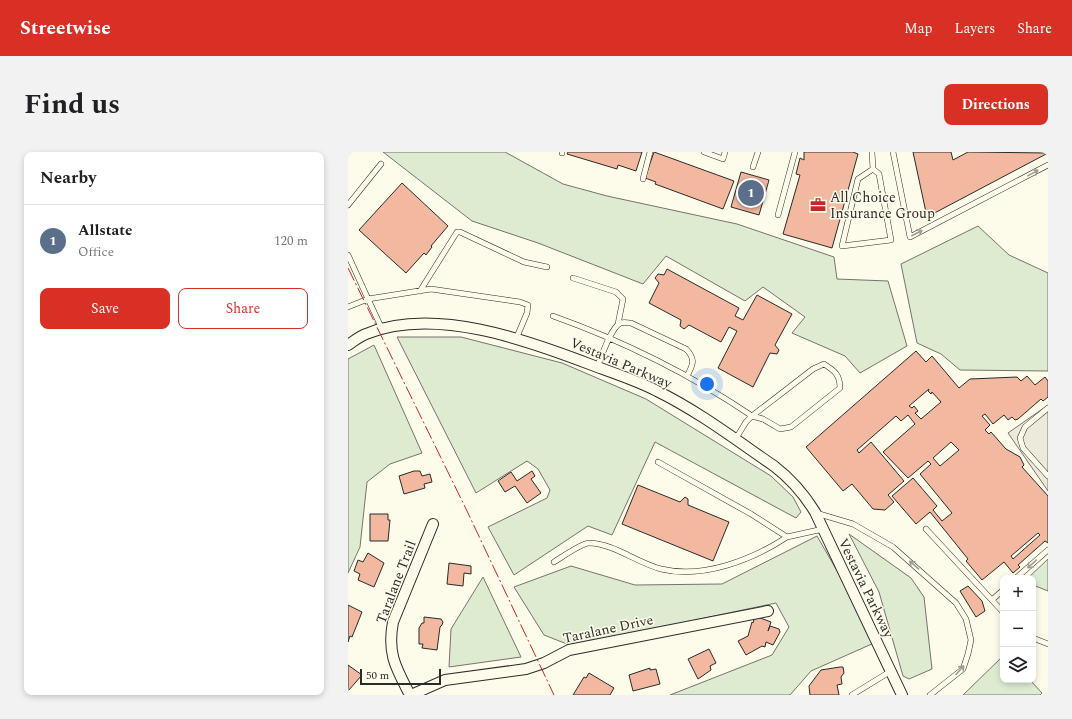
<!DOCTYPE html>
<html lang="en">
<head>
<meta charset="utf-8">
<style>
  body { margin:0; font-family:Spectral,serif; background:#f2f2f2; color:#202124 }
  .controls { position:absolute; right:12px; bottom:12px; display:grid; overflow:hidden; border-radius:8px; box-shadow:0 2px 6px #0003 }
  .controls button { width:36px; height:36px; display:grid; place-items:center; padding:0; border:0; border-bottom:1px solid #e0e0e0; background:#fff; color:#202124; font:20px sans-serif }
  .scale { position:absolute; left:12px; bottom:10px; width:81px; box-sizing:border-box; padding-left:4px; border:2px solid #2b2b2b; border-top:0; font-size:11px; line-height:14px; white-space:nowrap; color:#2b2b2b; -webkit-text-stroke:3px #fdfbea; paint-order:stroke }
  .you { position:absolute; left:359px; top:232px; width:14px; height:14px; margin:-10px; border:3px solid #fff; border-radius:50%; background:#1a73e8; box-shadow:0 0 0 6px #1a73e833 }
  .badge { display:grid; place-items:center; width:26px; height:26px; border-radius:50%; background:#d93025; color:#fff; font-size:13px; font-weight:700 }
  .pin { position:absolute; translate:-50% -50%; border:2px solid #fff; box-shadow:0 1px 4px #0006 }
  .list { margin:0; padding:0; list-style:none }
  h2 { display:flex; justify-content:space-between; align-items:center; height:52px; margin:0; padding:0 16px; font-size:17px }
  h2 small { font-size:13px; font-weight:400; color:#757577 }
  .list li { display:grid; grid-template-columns:26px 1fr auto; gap:12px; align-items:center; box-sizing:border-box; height:72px; padding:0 16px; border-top:1px solid #e0e0e0 }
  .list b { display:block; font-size:15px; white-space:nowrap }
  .list p { margin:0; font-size:13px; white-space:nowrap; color:#757577 }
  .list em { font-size:13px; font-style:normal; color:#757577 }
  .actions { display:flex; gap:8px; padding:12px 16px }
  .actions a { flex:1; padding:9px 0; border:1px solid #d93025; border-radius:8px; text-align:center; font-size:14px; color:#d93025 }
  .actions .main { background:#d93025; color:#fff }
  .icon { flex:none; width:22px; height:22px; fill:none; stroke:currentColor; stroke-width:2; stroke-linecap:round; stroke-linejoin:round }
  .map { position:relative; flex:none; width:700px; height:543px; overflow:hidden; border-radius:8px }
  header { display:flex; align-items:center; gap:24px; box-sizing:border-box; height:56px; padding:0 20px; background:#d93025; color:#fff }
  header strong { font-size:19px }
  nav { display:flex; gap:22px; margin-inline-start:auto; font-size:14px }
  .intro { display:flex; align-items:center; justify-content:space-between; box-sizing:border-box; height:96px; padding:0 24px }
  h1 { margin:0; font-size:28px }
  .button { padding:10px 18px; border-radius:8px; background:#d93025; color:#fff; font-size:14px; font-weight:700 }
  main { display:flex; gap:24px; padding:0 24px }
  aside { flex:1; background:#fff; border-radius:8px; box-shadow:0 2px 6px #0003 }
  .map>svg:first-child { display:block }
  .green { fill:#deebd1; stroke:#74746e }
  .parking { fill:#eceadb; stroke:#74746e }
  .building { fill:#f2b8a0; stroke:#2b2b2b; fill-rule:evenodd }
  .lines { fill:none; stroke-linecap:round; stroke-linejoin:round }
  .service-casing { stroke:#2b2b2b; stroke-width:6 }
  .minor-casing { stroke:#2b2b2b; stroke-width:12 }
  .service { stroke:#fdfbea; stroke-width:5 }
  .minor { stroke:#fdfbea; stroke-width:10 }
  .power { stroke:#c62828; stroke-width:1; stroke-dasharray:14 3 2 3; stroke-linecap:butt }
  .oneway { stroke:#9e9d94 }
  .labels { text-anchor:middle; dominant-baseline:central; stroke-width:3; stroke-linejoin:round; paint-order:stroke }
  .poi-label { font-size:14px; fill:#2b2b2b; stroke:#fdfbea; text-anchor:start }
  .street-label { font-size:14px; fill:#2b2b2b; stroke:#fdfbea }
</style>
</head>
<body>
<header>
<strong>Streetwise</strong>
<nav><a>Map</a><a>Layers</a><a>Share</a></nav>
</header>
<div class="intro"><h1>Find us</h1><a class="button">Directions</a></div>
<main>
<aside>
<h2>Nearby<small></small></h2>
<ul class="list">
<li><span class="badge" style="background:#5c6f8a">1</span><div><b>Allstate</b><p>Office</p></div><em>120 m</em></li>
</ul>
<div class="actions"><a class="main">Save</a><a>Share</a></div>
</aside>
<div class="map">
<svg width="700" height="543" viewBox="0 0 700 543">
  <rect width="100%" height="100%" fill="#fdfbea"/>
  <path class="green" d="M35,0H157L215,32L259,44L389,72L486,105L489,127L540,129L559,194L512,221L497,204L444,181L457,165L415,135L397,149L318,104L295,132L190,91L124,69Z
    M630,74L661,103L700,121V219L612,218L593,202L569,191L553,112Z
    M49,185H113L214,211L298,247L423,324L445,345L453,360L448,366L307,290L264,383L240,374L166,423L140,375L199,346L202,338L190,317L179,309L128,341Z
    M26,193L74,301L42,312L19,330L12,395L0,421V207Z
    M501,382L563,426L576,445L584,517L561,527L555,524L531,440Z
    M469,384L492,424L526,491L463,519L442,543H322L424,503L441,475L428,451L224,494L196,483L166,435L223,414L287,433L374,432Z
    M700,407V439L685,433V426H680Z
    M135,425L173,505L101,515L103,477Z
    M655,504V528H682L694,541L692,543H615Z"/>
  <path class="parking" d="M700,253V339L660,281Z"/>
  <path class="building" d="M220,0H294L288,19L270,13L269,17L219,2Z
    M306,0L386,29L375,57L307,32L308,30L297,26Z
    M456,0H505L510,2L484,96L435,82L452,23L448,22L452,6L456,8Z
    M565,0H603L605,8L620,0L700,1L579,65Z
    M393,20L421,28L411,63L383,55Z
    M54,31L100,74L83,94L84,95L78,103L76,101L58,121L11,78Z
    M319,117L391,156L387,164L395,168L409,143L444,162L427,193L431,198L429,202L422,201L405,235L370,216L389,179L381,175L373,190L341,173L336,177L332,174L333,168L301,151L311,131L307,126L310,122L316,123Z
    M568,199L578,210L584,204L611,236L622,227L669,225L673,229L679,224L687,233L697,225L700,229V245L695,249L693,247L670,267L667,268L664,265L660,268L656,263L645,272L637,262L634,264L642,273L637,278L641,282L643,280L658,297L672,305L676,313L674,315L700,344V391L697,389L670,413L672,415L665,421L656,410L634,428L618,409L620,407L582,360L568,372L544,344L565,326L589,354L585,358L594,369L604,361L572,322L583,312L580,309L560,326L535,300L567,272L560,263L553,269L548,264L509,298L511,301L523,290L556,329L540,343L546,350L537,358L525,357L504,332L495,339L458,295ZM581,237L580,239L583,242L584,240L593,250L573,267L567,261L570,259L566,254L564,256L561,254ZM603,290L611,298L592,314L585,306ZM690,381L692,383L665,407L663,404Z
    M66,319H72L74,324L82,322L84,330L76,332L77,336L56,342L51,324Z
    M184,319L187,324L183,327L193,341L179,351L167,334L157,340L150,329L163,320L169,329Z
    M290,333L332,350L337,345L340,347V353L381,370L365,409L274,372Z
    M22,362H40V368H42L40,389H22Z
    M20,401L36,411L26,435L10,428L12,422L6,419L10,408L15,410Z
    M101,411L123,414V422L116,421L115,434L99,432Z
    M620,434L634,449L637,459L628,465L612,439Z
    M0,453L14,460L4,485L2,484L0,490Z
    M407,464L423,470L420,479L422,474L431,477L432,480L425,493L418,490L417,495L414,494L398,503L390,489L400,484L404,470L405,471Z
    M76,465L93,467L95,470L94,473L92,475L89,498L74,496L75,492H71V476L74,471H76Z
    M361,497L368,511L362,514L363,518L350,527L340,507Z
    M0,513L14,523L0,539Z
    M492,515H495L496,521L493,525L494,532L489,533L491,543H462L461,534L473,518Z
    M302,516V518L308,517L312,532L285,539L281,523Z
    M241,521L266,536L262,543H225L236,525L238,526Z"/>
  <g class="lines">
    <defs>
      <path id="service" d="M356,0L375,7L377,0
        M524,0L525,17L531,22L543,88L494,94L510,27L525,17
        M545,0L562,85L700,13
        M214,1V0
        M405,15L410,0
        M295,27L302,0
        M0,53L33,12
        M430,63L447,0
        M0,103L20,147L83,137L172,150L180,153L179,161L168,187
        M225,126L268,140L275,147L270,172
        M72,139L109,80H112L176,110L199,115
        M0,155L20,147L34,177
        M205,164C275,189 342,222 404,264L465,217L476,212C487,219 492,223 492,236L443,275L432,277L415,267L404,264L398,270L387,288
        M249,215C254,204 262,178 271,172C274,169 279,171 283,171L338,197C348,207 345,213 339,224
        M700,256L677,275L672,286L675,296L700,324
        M310,310L403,362L439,385L475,377
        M468,361L505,372L545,395L608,451L618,467L623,488L620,502L615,517L582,543
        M578,377L655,460
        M206,410C214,405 234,391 241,391C264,391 290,411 313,417C355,427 404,408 439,385
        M668,426L700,398
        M644,448L655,438
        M685,486L700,492
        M504,543L543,519"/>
      <path id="minor" d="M0,193C6,189 12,184 18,182C86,154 179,188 244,213C265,221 288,228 309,239C350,259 388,288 426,314C443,327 456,342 467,360L554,543
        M62,543C48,516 39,502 45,470L85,372
        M63,543L97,528L178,517L196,511L221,498L420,459"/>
    </defs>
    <use href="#service" class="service-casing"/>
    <use href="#minor" class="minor-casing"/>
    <use href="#service" class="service"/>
    <use href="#minor" class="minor"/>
    <path class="power" d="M0,116L119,359L206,543"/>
  </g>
  <defs><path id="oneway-shaft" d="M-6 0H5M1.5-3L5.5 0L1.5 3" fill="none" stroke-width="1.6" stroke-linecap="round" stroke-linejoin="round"/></defs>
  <g class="oneway">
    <use href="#oneway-shaft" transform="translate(685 21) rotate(-29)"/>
    <use href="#oneway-shaft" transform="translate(569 81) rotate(-27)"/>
    <use href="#oneway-shaft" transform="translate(684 412) rotate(138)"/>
    <use href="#oneway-shaft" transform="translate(566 413) rotate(-139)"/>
    <use href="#oneway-shaft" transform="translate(612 518) rotate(-48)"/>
  </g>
  <defs>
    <symbol id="office-bare" viewBox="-9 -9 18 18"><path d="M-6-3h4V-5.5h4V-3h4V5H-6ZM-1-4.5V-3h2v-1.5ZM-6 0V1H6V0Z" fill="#c62828" stroke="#fdfbea" stroke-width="2.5" paint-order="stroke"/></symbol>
  </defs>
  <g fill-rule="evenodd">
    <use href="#office-bare" x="459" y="42" width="22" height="22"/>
  </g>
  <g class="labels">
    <g class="poi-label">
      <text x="482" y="45">All Choice<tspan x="482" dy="16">Insurance Group</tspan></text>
    </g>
    <g class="street-label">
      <text transform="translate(273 211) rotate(23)">Vestavia Parkway</text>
      <text transform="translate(48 430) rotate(-69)">Taralane Trail</text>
      <text transform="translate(518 436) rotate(64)">Vestavia Parkway</text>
      <text transform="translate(260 477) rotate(-12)">Taralane Drive</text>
    </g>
  </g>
</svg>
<div class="controls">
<button>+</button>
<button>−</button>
<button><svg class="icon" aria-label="layers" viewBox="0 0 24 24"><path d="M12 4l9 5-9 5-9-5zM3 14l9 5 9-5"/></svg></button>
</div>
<div class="scale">50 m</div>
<div class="you"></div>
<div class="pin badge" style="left:403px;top:41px;background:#5c6f8a">1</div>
</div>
</main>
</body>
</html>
